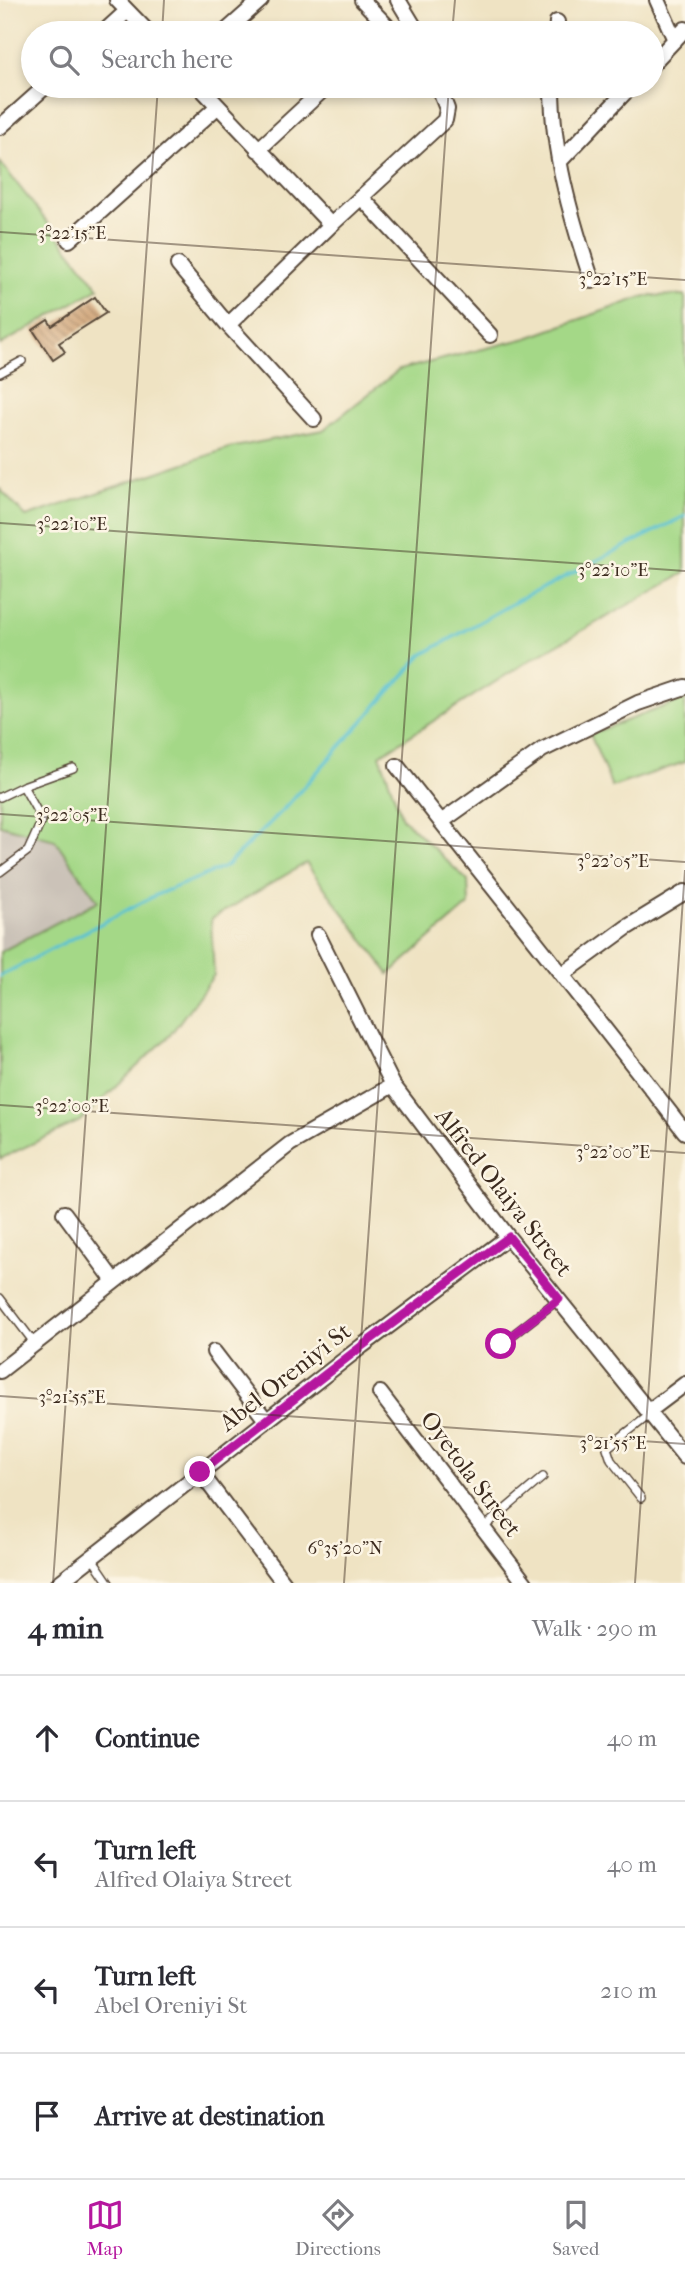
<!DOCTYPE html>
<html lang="en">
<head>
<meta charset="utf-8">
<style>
  body { margin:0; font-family:"IM FELL French Canon",serif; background:#f2f2f3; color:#2b2b33 }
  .stop { position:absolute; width:21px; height:21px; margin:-16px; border:5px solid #b5179e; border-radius:50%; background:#fff }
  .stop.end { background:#b5179e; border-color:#fff; box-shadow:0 2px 7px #0008 }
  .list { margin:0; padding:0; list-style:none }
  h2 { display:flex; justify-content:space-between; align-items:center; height:91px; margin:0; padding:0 28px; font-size:30px }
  h2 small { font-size:23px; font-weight:400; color:#7c7c81 }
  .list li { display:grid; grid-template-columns:46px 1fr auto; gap:21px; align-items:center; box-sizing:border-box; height:126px; padding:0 28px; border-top:2px solid #e1e1e2 }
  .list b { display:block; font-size:26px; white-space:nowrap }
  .list p { margin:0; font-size:23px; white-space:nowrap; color:#7c7c81 }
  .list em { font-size:23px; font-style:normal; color:#7c7c81 }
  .icon { flex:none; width:38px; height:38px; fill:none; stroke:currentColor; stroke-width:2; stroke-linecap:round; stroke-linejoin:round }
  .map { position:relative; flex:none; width:685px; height:1583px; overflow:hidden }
  .search { position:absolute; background:#fff; box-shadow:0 4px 10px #0003; left:21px; right:21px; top:21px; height:77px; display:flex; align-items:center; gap:18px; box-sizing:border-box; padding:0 24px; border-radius:38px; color:#7c7c81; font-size:26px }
  .sheet { height:595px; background:#fff }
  nav { display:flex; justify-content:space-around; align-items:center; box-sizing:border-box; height:98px; border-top:2px solid #e1e1e2; background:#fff; font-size:19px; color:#7c7c81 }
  nav a { display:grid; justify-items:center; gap:4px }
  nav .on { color:#b5179e }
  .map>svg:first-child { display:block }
  .industrial { fill:#cbc2b8 }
  .grass { fill:#a4d887; stroke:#708152; stroke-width:2 }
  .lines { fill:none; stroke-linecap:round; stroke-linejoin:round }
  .stream { stroke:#57c1d3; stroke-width:3.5 }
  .building { fill:url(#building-back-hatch) }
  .service-casing { stroke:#564637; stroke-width:10 }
  .minor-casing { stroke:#564637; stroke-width:18 }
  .service { stroke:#fff; stroke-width:7 }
  .minor { stroke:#fff; stroke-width:14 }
  .route { stroke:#b5179e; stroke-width:9 }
  .ticks { fill:none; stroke:#3b2a1e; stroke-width:2; stroke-opacity:0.45 }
  .labels { text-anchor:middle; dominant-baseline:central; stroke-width:5; stroke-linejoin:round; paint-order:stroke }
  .street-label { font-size:24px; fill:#3b2a1e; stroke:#fcf5e5 }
  .ticks-label { font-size:18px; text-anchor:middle; fill:#3b2a1e; stroke:#fcf5e5; stroke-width:5; stroke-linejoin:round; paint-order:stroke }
</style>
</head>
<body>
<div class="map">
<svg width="685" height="1583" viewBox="0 0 685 1583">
  <defs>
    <pattern id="building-back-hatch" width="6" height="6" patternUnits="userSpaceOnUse" patternTransform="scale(1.75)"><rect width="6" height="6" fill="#d6ae85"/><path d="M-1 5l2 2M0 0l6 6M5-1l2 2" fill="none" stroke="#af8e6c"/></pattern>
  </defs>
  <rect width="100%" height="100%" fill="#fcf5e5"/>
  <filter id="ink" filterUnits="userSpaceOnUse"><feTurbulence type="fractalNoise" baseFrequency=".0143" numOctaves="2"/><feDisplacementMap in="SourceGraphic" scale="14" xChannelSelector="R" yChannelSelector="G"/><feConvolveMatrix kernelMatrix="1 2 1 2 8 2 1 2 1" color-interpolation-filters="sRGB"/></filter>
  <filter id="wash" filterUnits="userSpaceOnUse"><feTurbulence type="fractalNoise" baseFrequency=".00686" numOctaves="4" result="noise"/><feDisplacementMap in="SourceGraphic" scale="28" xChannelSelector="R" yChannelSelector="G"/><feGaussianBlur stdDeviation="1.57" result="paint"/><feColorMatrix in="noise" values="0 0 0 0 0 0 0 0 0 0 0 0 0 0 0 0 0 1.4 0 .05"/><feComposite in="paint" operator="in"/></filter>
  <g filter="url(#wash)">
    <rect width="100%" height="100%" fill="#efe3c3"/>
    <path class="industrial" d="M0,825L55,840L98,901L0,952Z"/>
    <path class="grass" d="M0,162L99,288L0,345Z
      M685,295V573L530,660L380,755L402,818L468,881L469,905L389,974L306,863L211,919L214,975L170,1035L80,1121L0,1159V952L98,901L55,840L0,825V489L26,517L229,448L323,430L399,370L527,338L645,296Z
      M685,699V762L612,787L590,734Z"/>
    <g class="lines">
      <path class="stream" d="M0,976L156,895L225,867L283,810L422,655L517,601L685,516"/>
    </g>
    <g id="blocks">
      <path class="building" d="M95,297L106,313L59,343L65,352L53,360L33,330L48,320L52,326Z"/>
    </g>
  </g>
  <g filter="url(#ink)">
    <use href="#blocks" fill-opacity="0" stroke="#564637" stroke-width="2"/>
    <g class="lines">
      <defs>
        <path id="service" d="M0,373L22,361
          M23,786L73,768
          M0,797L23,786L42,820L28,851L0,872
          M0,1298L35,1344
          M501,1344L559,1299
          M641,1498L611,1460L607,1448L652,1413
          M483,1528L543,1477
          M92,1558L109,1583"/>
        <path id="minor" d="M117,0L149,33
          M362,0L389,28
          M398,0L418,33
          M657,0L675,40
          M103,33L127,11
          M224,33L261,0
          M556,33L557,22
          M652,64L685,29
          M199,86L331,225
          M552,86C552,152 571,218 592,281
          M0,127L46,86
          M258,150L327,86
          M561,160L631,86
          M361,197L490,335
          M69,240L218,106
          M178,265L228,325L314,419
          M228,325L331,225L445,120L447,109L438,86
          M397,766C493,888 590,1009 685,1132
          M441,822L542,750L638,703L685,687
          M318,935L393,1085L508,1237L685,1457
          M563,974L626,928L685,892
          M64,1213L114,1281
          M214,1352L266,1420
          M0,1371L290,1144L393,1085
          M380,1393L525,1583
          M649,1411L685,1384
          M200,1472L284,1583
          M59,1583L362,1346L508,1237"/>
      </defs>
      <use href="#service" class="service-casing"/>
      <use href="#minor" class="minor-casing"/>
      <use href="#service" class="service"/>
      <use href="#minor" class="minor"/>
    </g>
  </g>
  <g class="lines" filter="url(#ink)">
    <path class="route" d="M200,1472L362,1346L509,1237L559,1299L501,1344"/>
  </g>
  <path class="ticks" d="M162,33L164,0M452,33L455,0M0,232L685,280M0,523L685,571M0,814L685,862M0,1105L685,1153M0,1396L685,1444M53,1583L158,86M344,1583L449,86M635,1583L685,870"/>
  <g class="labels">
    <g class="street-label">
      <text transform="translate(504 1192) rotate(52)">Alfred Olaiya Street</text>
      <text transform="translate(285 1377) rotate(-38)">Abel Oreniyi St</text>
      <text transform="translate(471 1474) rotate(53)">Oyetola Street</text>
    </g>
  </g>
  <g class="ticks-label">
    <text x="72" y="239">3°22'15"E</text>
    <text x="613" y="285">3°22'15"E</text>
    <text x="72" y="530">3°22'10"E</text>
    <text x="613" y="576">3°22'10"E</text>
    <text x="72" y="821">3°22'05"E</text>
    <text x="613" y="867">3°22'05"E</text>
    <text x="72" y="1112">3°22'00"E</text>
    <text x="613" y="1158">3°22'00"E</text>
    <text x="72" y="1403">3°21'55"E</text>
    <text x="613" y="1449">3°21'55"E</text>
    <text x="345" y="1554">6°35'20"N</text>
  </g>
</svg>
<div class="stop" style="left:501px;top:1344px"></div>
<div class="stop end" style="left:200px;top:1472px"></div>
<div class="search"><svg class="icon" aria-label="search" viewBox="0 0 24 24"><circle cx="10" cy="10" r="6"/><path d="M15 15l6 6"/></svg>Search here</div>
</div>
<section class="sheet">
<h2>4 min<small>Walk · 290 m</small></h2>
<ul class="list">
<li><svg class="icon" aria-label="ahead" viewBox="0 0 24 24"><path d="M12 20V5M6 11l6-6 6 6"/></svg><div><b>Continue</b></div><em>40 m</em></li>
<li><svg class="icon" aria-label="left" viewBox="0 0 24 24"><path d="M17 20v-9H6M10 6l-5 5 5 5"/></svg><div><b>Turn left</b><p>Alfred Olaiya Street</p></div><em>40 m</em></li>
<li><svg class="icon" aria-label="left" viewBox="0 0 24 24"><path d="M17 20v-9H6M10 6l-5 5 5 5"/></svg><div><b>Turn left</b><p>Abel Oreniyi St</p></div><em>210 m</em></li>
<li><svg class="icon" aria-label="arrive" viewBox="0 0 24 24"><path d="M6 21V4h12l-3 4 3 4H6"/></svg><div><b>Arrive at destination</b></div></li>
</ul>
</section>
<nav>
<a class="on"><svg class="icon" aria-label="map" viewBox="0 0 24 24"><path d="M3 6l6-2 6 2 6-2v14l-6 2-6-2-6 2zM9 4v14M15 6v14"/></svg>Map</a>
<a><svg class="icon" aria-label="directions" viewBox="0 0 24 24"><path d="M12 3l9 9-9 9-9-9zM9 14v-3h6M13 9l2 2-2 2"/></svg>Directions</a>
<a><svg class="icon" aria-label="saved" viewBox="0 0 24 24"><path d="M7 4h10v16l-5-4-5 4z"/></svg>Saved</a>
</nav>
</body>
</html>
